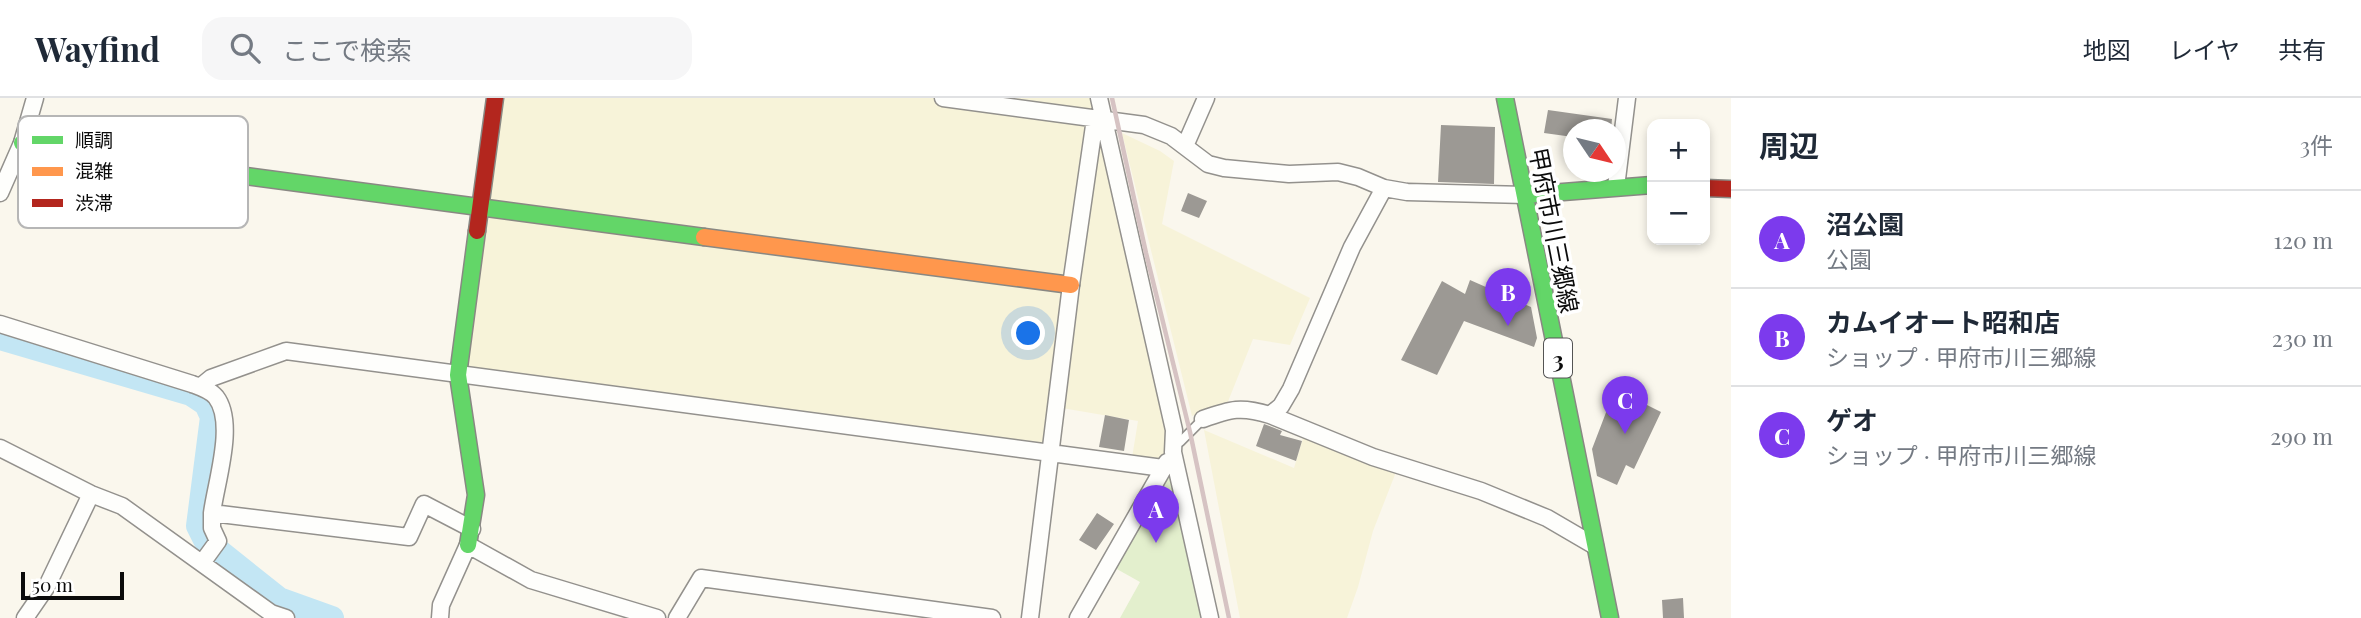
<!DOCTYPE html>
<html lang="ja">
<head>
<meta charset="utf-8">
<style>
  body { margin:0; font-family:"Playfair Display","Noto Sans JP",serif; background:#f6f6f7; color:#1f2937 }
  .controls { position:absolute; right:21px; top:21px; display:grid; overflow:hidden; border-radius:14px; box-shadow:0 4px 10px #0003 }
  .controls button { width:63px; height:63px; display:grid; place-items:center; padding:0; border:0; border-bottom:2px solid #e0e1e3; background:#fff; color:#1f2937; font:35px sans-serif }
  .compass { position:absolute; left:1563px; top:21px; width:63px; height:63px; border-radius:50%; background:#fff; box-shadow:0 4px 10px #0003; rotate:125deg }
  .scale { position:absolute; left:21px; bottom:18px; width:103px; box-sizing:border-box; padding-left:7px; border:4px solid #0b0b0b; border-top:0; font-size:19px; line-height:24px; white-space:nowrap; color:#0b0b0b; -webkit-text-stroke:5px #fff; paint-order:stroke }
  .you { position:absolute; left:1029px; top:236px; width:24px; height:24px; margin:-18px; border:5px solid #fff; border-radius:50%; background:#1a73e8; box-shadow:0 0 0 10px #1a73e833 }
  .badge { display:grid; place-items:center; width:46px; height:46px; border-radius:50%; background:#7c3aed; color:#fff; font-size:23px; font-weight:700 }
  .pin { position:absolute; translate:-50% -58px; filter:drop-shadow(0 2px 4px #0008) }
  .pin::after { content:''; position:absolute; top:37px; width:24px; height:21px; background:inherit; clip-path:polygon(0 0,100% 0,50% 100%) }
  .list { margin:0; padding:0; list-style:none }
  h2 { display:flex; justify-content:space-between; align-items:center; height:91px; margin:0; padding:0 28px; font-size:30px }
  h2 small { font-size:23px; font-weight:400; color:#747a83 }
  .list li { display:grid; grid-template-columns:46px 1fr auto; gap:21px; align-items:center; box-sizing:border-box; height:98px; padding:0 28px; border-top:2px solid #e0e1e3 }
  .list b { display:block; font-size:26px; white-space:nowrap }
  .list p { margin:0; font-size:23px; white-space:nowrap; color:#747a83 }
  .list em { font-size:23px; font-style:normal; color:#747a83 }
  .icon { flex:none; width:38px; height:38px; fill:none; stroke:currentColor; stroke-width:2; stroke-linecap:round; stroke-linejoin:round }
  .map { position:relative; flex:none; width:1731px; height:520px; overflow:hidden }
  header { display:flex; align-items:center; gap:42px; box-sizing:border-box; height:98px; padding:0 35px; background:#fff; border-bottom:2px solid #e0e1e3 }
  header strong { font-size:33px }
  nav { display:flex; gap:38px; margin-inline-start:auto; font-size:24px }
  .search { width:490px; height:63px; background:#f6f6f7; display:flex; align-items:center; gap:18px; box-sizing:border-box; padding:0 24px; border-radius:21px; color:#747a83; font-size:26px }
  main { display:flex }
  aside { flex:1; background:#fff }
  .map>svg:first-child { display:block }
  .farmland { fill:#f7f3d9 }
  .green { fill:#e3efcd }
  .lines { fill:none; stroke-linecap:round; stroke-linejoin:round }
  .river { stroke:#c3e6f4; stroke-width:24 }
  .building { fill:#9c9994 }
  .lane-casing { stroke:#93918d; stroke-width:11 }
  .street-casing { stroke:#93918d; stroke-width:19 }
  .fast-casing { stroke:#898883; stroke-width:19 }
  .slow-casing { stroke:#898883; stroke-width:19 }
  .jam-casing { stroke:#898883; stroke-width:19 }
  .lane { stroke:#fefefc; stroke-width:8 }
  .street { stroke:#fefefc; stroke-width:16 }
  .fast { stroke:#63d668; stroke-width:16 }
  .slow { stroke:#ff974d; stroke-width:16 }
  .jam { stroke:#b3261e; stroke-width:16 }
  .rail { stroke:#d6c3c3; stroke-width:4.5 }
  .labels { text-anchor:middle; dominant-baseline:central; stroke-width:7; stroke-linejoin:round; paint-order:stroke }
  .shield { fill:#fff; stroke:#545454; stroke-width:2 }
  .shield-label { font-size:23px; font-weight:bold; fill:#0b0b0b }
  .street-label { font-size:24px; fill:#0b0b0b; stroke:#fff }
  .key { fill:#fff; stroke:#b6b6b6; stroke-width:2 }
  .key-label { font-size:19px; fill:#0b0b0b }
</style>
</head>
<body>
<header>
<strong>Wayfind</strong>
<div class="search"><svg class="icon" aria-label="search" viewBox="0 0 24 24"><circle cx="10" cy="10" r="6"/><path d="M15 15l6 6"/></svg>ここで検索</div>
<nav><a>地図</a><a>レイヤ</a><a>共有</a></nav>
</header>
<main>
<div class="map">
<svg width="1731" height="520" viewBox="0 0 1731 520">
  <rect width="100%" height="100%" fill="#faf7ed"/>
  <path class="farmland" d="M495,0H1099L1174,332L1163,370L1131,366L1138,323L1056,309L1050,355L458,277Z
    M1122,35L1160,53L1174,63L1162,126L1310,200L1290,247L1253,241L1227,306L1192,318Z
    M1204,332L1294,370L1304,337L1396,374L1373,433L1358,489L1347,520H1240Z"/>
  <path class="green" d="M1169,377L1201,520H1120L1140,484L1115,470Z"/>
  <g class="lines">
    <path class="river" d="M0,240L191,296L206,306L212,319L198,428L205,442L279,501L332,520"/>
  </g>
  <path class="building" d="M1548,12L1612,21L1611,32H1573V39L1544,35Z
    M1441,27L1495,29L1494,86L1438,84Z
    M1188,95L1207,103L1199,120L1181,113Z
    M1470,182L1531,209L1537,240L1534,249L1464,223L1437,277L1401,262L1442,183L1465,196Z
    M1615,291L1661,314L1634,371L1626,367L1617,387L1597,378L1592,351Z
    M1105,317L1129,322L1124,353L1099,349Z
    M1264,326L1282,333L1280,337L1302,343L1296,363L1256,348Z
    M1097,415L1114,426L1096,452L1079,442Z
    M1683,500L1684,520H1663L1662,502Z"/>
  <g class="lines">
    <defs>
      <path id="lane" d="M1180,344L1203,321"/>
      <path id="street" d="M943,0L1144,27L1171,38L1208,66L1224,70L1289,76L1338,74L1358,79L1384,90L1407,94L1525,97
        M1099,0L1174,332L1173,354L1210,520
        M1185,48L1206,0
        M1616,89L1627,0
        M0,95L22,45L35,0
        M0,226L192,286C200,289 210,292 216,299C236,325 216,384 212,415V430L218,443L202,465
        M200,289L211,280L286,253L1163,370
        M1270,317L1373,359L1481,393L1547,420L1595,448
        M1203,321C1231,311 1241,308 1270,317L1281,308L1291,291L1352,149L1384,90
        M0,350L91,396L122,408L271,515L286,520
        M212,415L409,439L424,406L472,431
        M25,520L47,488L91,396
        M440,520L441,507L468,447L531,482L657,520
        M677,520L701,480L992,520
        M1030,520L1071,187L1095,21
        M1078,520L1167,364"/>
      <path id="fast" d="M1505,0L1610,520
        M22,45L223,75L704,139
        M1525,97L1652,87
        M468,447L476,397L458,277L477,133"/>
      <path id="slow" d="M704,139L1071,187"/>
      <path id="jam" d="M1705,90L1731,91
        M477,133L495,0"/>
    </defs>
    <use href="#lane" class="lane-casing"/>
    <use href="#street" class="street-casing"/>
    <use href="#fast" class="fast-casing"/>
    <use href="#slow" class="slow-casing"/>
    <use href="#jam" class="jam-casing"/>
    <use href="#lane" class="lane"/>
    <use href="#street" class="street"/>
    <use href="#fast" class="fast"/>
    <use href="#slow" class="slow"/>
    <use href="#jam" class="jam"/>
    <path class="rail" d="M1112,0L1146,155L1190,334L1229,520"/>
  </g>
  <g class="labels">
    <rect class="shield" x="1544" y="240.5" width="28" height="39" rx="5"/>
    <g class="shield-label">
      <text x="1558" y="260">3</text>
    </g>
    <g class="street-label">
      <text transform="translate(1555 132) rotate(79)">甲府市川三郷線</text>
    </g>
  </g>
  <rect x="18" y="18" width="230" height="112" rx="10" class="key"/>
  <rect x="32" y="38" width="31" height="8" fill="#63d668"/>
  <rect x="32" y="69" width="31" height="9" fill="#ff974d"/>
  <rect x="32" y="101" width="31" height="8" fill="#b3261e"/>
  <g class="key-label">
    <text x="75" y="49">順調</text>
    <text x="75" y="80">混雑</text>
    <text x="75" y="112">渋滞</text>
  </g>
</svg>
<div class="controls">
<button>+</button>
<button>−</button>
</div>
<svg class="compass" viewBox="-18 -18 36 36"><path d="M0-13l5 13h-10z" fill="#e53935"/><path d="M0 13l5-13h-10z" fill="#747a83"/></svg>
<div class="scale">50 m</div>
<div class="you"></div>
<div class="pin badge" style="left:1156px;top:445px">A</div>
<div class="pin badge" style="left:1508px;top:228px">B</div>
<div class="pin badge" style="left:1625px;top:336px">C</div>
</div>
<aside>
<h2>周辺<small>3件</small></h2>
<ul class="list">
<li><span class="badge">A</span><div><b>沼公園</b><p>公園</p></div><em>120 m</em></li>
<li><span class="badge">B</span><div><b>カムイオート昭和店</b><p>ショップ · 甲府市川三郷線</p></div><em>230 m</em></li>
<li><span class="badge">C</span><div><b>ゲオ</b><p>ショップ · 甲府市川三郷線</p></div><em>290 m</em></li>
</ul>
</aside>
</main>
</body>
</html>
